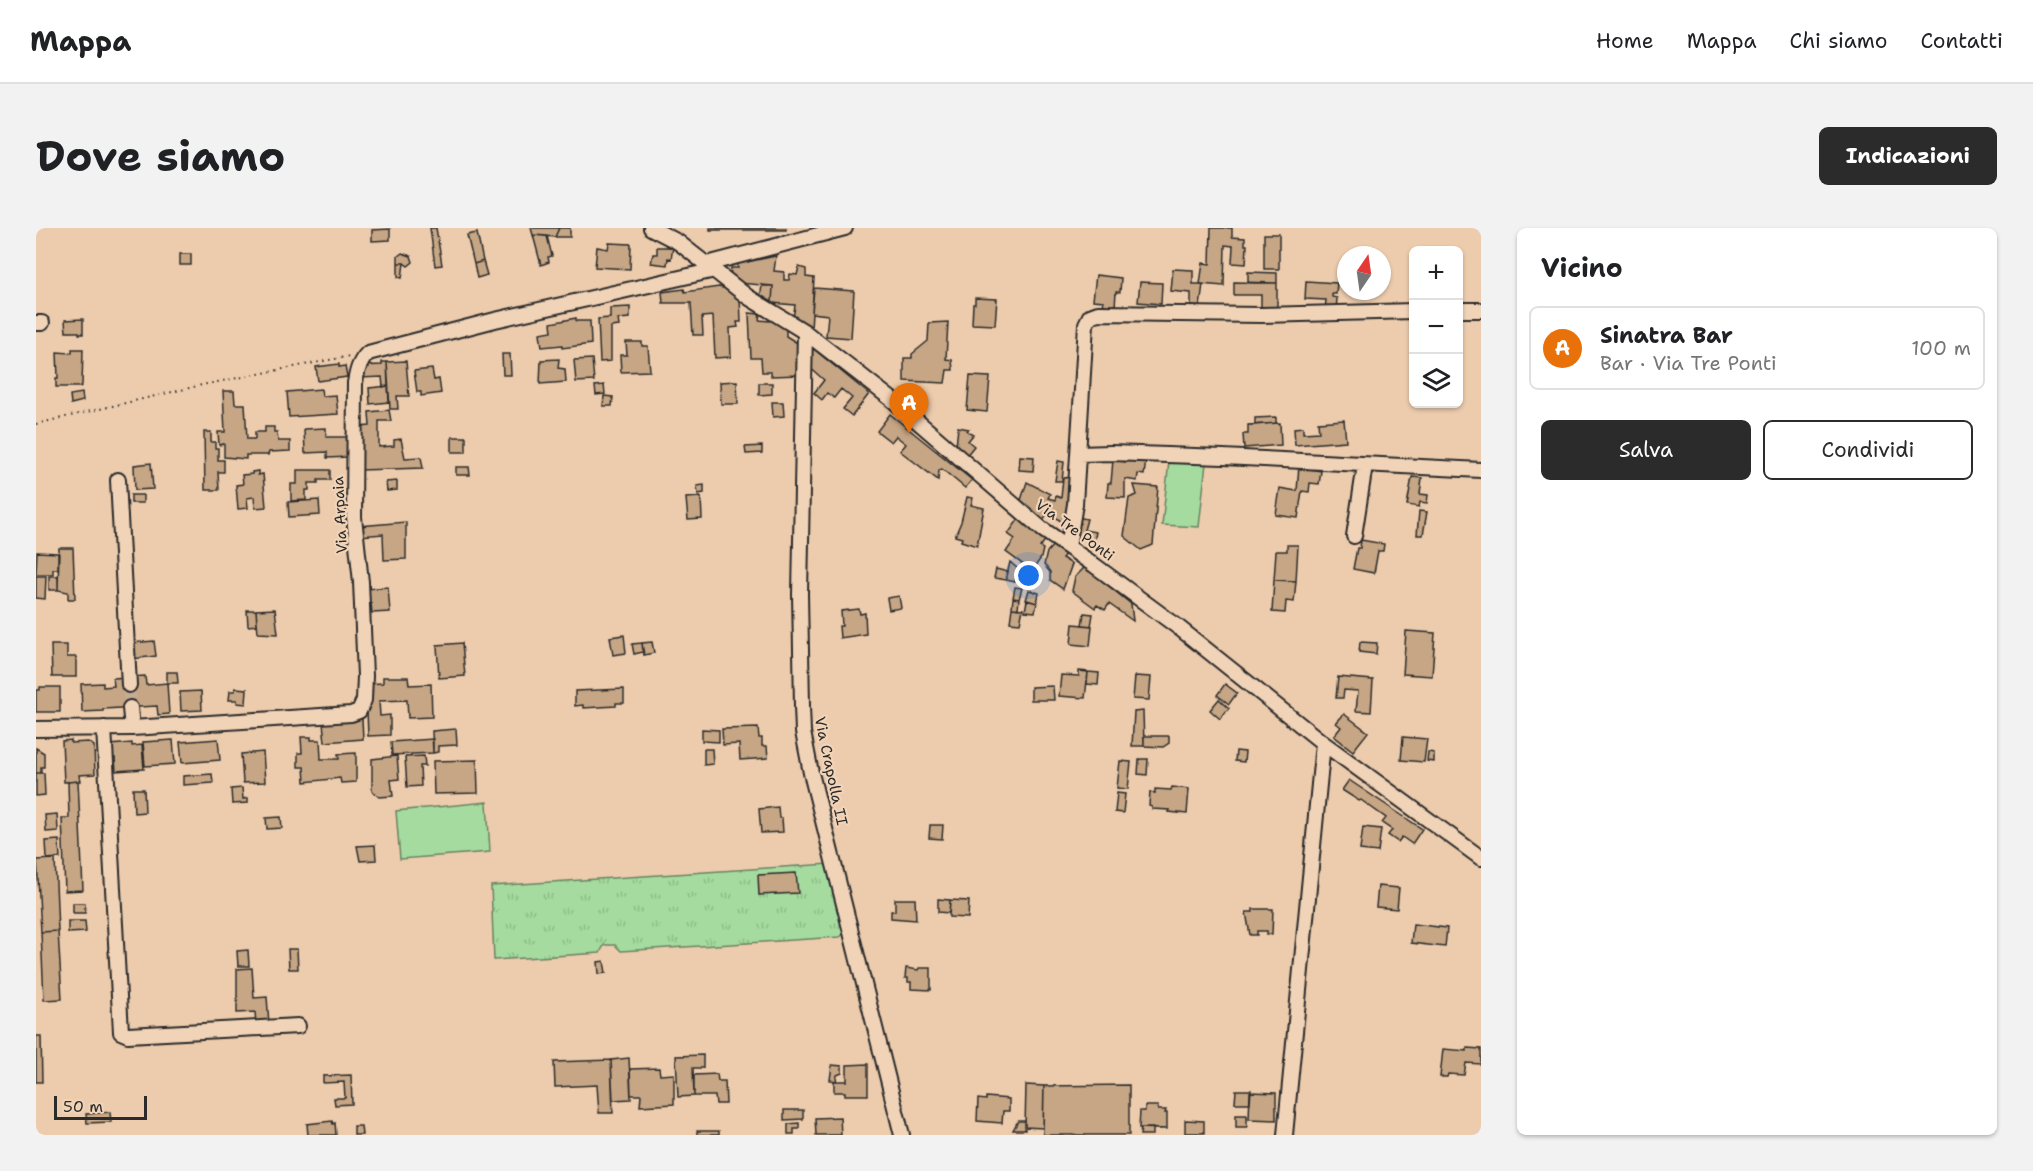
<!DOCTYPE html>
<html lang="it">
<head>
<meta charset="utf-8">
<style>
  body { margin:0; font-family:"Shantell Sans",sans-serif; background:#f2f2f2; color:#202124 }
  .controls { position:absolute; right:18px; top:18px; display:grid; overflow:hidden; border-radius:9px; box-shadow:0 2px 4px #0004 }
  .controls button { width:54px; height:54px; display:grid; place-items:center; padding:0; border:0; border-bottom:2px solid #e0e0e0; background:#fff; color:#202124; font:30px sans-serif }
  .compass { position:absolute; left:1301px; top:18px; width:54px; height:54px; border-radius:50%; background:#fff; box-shadow:0 2px 4px #0004; rotate:13deg }
  .scale { position:absolute; left:18px; bottom:15px; width:93px; box-sizing:border-box; padding-left:6px; border:3px solid #2b2b2b; border-top:0; font-size:16px; line-height:21px; white-space:nowrap; color:#2b2b2b; -webkit-text-stroke:4px #f1d3b7; paint-order:stroke }
  .you { position:absolute; left:993px; top:348px; width:21px; height:21px; margin:-15px; border:4px solid #fff; border-radius:50%; background:#1a73e8; box-shadow:0 0 0 9px #1a73e833 }
  .badge { display:grid; place-items:center; width:39px; height:39px; border-radius:50%; background:#2b2b2b; color:#fff; font-size:20px; font-weight:700 }
  .pin { position:absolute; translate:-50% -50px; filter:drop-shadow(0 2px 3px #0008) }
  .pin::after { content:''; position:absolute; top:32px; width:21px; height:18px; background:inherit; clip-path:polygon(0 0,100% 0,50% 100%) }
  .list { margin:0; padding:0; list-style:none }
  h2 { display:flex; justify-content:space-between; align-items:center; height:78px; margin:0; padding:0 24px; font-size:26px }
  h2 small { font-size:20px; font-weight:400; color:#757577 }
  .list li { display:grid; grid-template-columns:39px 1fr auto; gap:18px; align-items:center; box-sizing:border-box; height:84px; margin:0 12px 12px; padding:0 12px; border:2px solid #e0e0e0; border-radius:9px }
  .list b { display:block; font-size:22px; white-space:nowrap }
  .list p { margin:0; font-size:20px; white-space:nowrap; color:#757577 }
  .list em { font-size:20px; font-style:normal; color:#757577 }
  .actions { display:flex; gap:12px; padding:18px 24px }
  .actions a { flex:1; padding:14px 0; border:2px solid #2b2b2b; border-radius:9px; text-align:center; font-size:21px; color:#2b2b2b }
  .actions .main { background:#2b2b2b; color:#fff }
  .icon { flex:none; width:33px; height:33px; fill:none; stroke:currentColor; stroke-width:2; stroke-linecap:round; stroke-linejoin:round }
  .map { position:relative; flex:none; width:1445px; height:907px; overflow:hidden; border-radius:9px }
  header { display:flex; align-items:center; gap:36px; box-sizing:border-box; height:84px; padding:0 30px; background:#fff; border-bottom:2px solid #e0e0e0 }
  header strong { font-size:28px }
  nav { display:flex; gap:33px; margin-inline-start:auto; font-size:21px }
  .intro { display:flex; align-items:center; justify-content:space-between; box-sizing:border-box; height:144px; padding:0 36px }
  h1 { margin:0; font-size:42px }
  .button { padding:15px 27px; border-radius:9px; background:#2b2b2b; color:#fff; font-size:21px; font-weight:700 }
  main { display:flex; gap:36px; padding:0 36px }
  aside { flex:1; background:#fff; border-radius:9px; box-shadow:0 2px 4px #0004 }
  .map>svg:first-child { display:block }
  .grass { fill:#a5db9e; stroke:#688364; stroke-width:1.5 }
  .park { fill:url(#park-tufts); stroke:#688364; stroke-width:1.5 }
  .building { fill:#c6a684; stroke:#2b2b2b; stroke-width:1.5 }
  .lines { fill:none; stroke-linecap:round; stroke-linejoin:round }
  .minor-tunnel { stroke:#c6ac93; stroke-width:14; stroke-dasharray:14 7; stroke-linecap:butt }
  .minor-casing { stroke:#2b2b2b; stroke-width:18 }
  .path { stroke:#2b2b2b; stroke-width:2; stroke-dasharray:1.5 4.5; stroke-linecap:butt }
  .minor { stroke:#f1d3b7; stroke-width:14 }
  .labels { text-anchor:middle; dominant-baseline:central; stroke-width:4.5; stroke-linejoin:round; paint-order:stroke }
  .street-label { font-size:15px; fill:#2b2b2b; stroke:#f1d3b7 }
</style>
</head>
<body>
<header>
<strong>Mappa</strong>
<nav><a>Home</a><a>Mappa</a><a>Chi siamo</a><a>Contatti</a></nav>
</header>
<div class="intro"><h1>Dove siamo</h1><a class="button">Indicazioni</a></div>
<main>
<div class="map">
<svg width="1445" height="907" viewBox="0 0 1445 907">
  <defs>
    <pattern id="park-tufts" width="24" height="20" patternUnits="userSpaceOnUse" patternTransform="scale(1.5)"><rect width="24" height="20" fill="#a5db9e"/><path d="M3 7l-1-3M5 7V3M7 7l1-3M15 17l-1-3M17 17v-4M19 17l1-3" fill="none" stroke="#8ebc88"/></pattern>
  </defs>
  <rect width="100%" height="100%" fill="#edccad"/>
  <filter id="ink" filterUnits="userSpaceOnUse"><feTurbulence type="fractalNoise" baseFrequency=".0167" numOctaves="2"/><feDisplacementMap in="SourceGraphic" scale="12" xChannelSelector="R" yChannelSelector="G"/><feConvolveMatrix kernelMatrix="1 2 1 2 8 2 1 2 1" color-interpolation-filters="sRGB"/></filter>
  <g filter="url(#ink)">
    <path class="grass" d="M1133,233L1170,235L1163,299L1126,297Z
      M451,574L454,624L364,631L360,583Z"/>
    <path class="park" d="M794,636L810,704L804,709L585,723L579,717H568L564,725L458,732L455,658Z"/>
    <path class="building" d="M394,0H400L406,37L399,38Z
      M495,0H523L519,9L497,7Z
      M523,0H534V9H519Z
      M674,0H750V2H674Z
      M1175,0H1196V9L1209,10V17H1211L1210,36L1196,35L1197,18L1189,17L1188,58L1164,56L1167,35L1174,36Z
      M354,1V12L336,13V2Z
      M441,5L447,33L438,36L431,7Z
      M1228,6H1243V41H1228Z
      M497,7L511,8L516,28L512,29L513,34L505,37Z
      M573,15L595,16L594,41L559,39L561,19L572,21Z
      M621,19H637L635,31L632,30L631,37L615,35L617,26H621Z
      M366,25L375,28L377,34L372,38L368,35H362V28Z
      M144,26H155V37H144Z
      M740,28L738,43L748,44V52H753L754,46L761,47L763,39L770,41V49L778,50L775,101L757,91L759,77L736,75L737,58L703,55L694,49L695,40H702L701,36Z
      M447,33L451,47L441,50L438,36Z
      M362,35H368L366,50L362,49Z
      M1137,41L1157,42V56H1167L1164,79L1155,78V65L1135,63Z
      M1212,44L1241,45V55H1212Z
      M1060,47L1085,50L1084,64H1080L1079,79L1067,77L1068,73L1057,72Z
      M1270,53L1301,55L1300,66H1296V69L1301,70L1300,83L1289,82L1290,72L1269,71Z
      M1104,54L1126,55L1125,76L1102,74Z
      M1198,54L1241,55V83H1225V67H1198Z
      M726,58H737L736,75L724,70Z
      M683,59L695,62L704,68L705,94H701L702,99L694,100L695,129L679,130L677,88L666,89L667,107H657L655,75H627L626,64L648,61L649,64Z
      M778,60L818,63L815,110L790,108L792,87L776,85Z
      M939,70L961,71L959,97L936,96L937,76H939Z
      M594,79V90L582,91L583,98L575,99V133L564,134L562,91L574,90V80Z
      M713,85L724,86L723,92L734,93L735,91L750,100V108L763,116L764,147L735,148V144H726L725,130H715Z
      M540,90V93H554L555,116L526,120V117L506,119L504,105L516,103L515,95Z
      M47,91V106H43V104H30L29,92Z
      M912,94L910,131L916,132L917,142H911L909,155L868,153V130H876V126L892,113L893,95Z
      M590,114H606V118H612L614,143L585,144L584,127H591Z
      M774,118L833,166L816,188L807,181L816,170L805,161L798,170L791,165L786,172L778,165L788,152L772,138Z
      M36,121H47L46,157L44,159H20V150H22L21,124L36,125Z
      M466,126H474L475,147H467Z
      M523,131L522,140L529,141L530,154L504,156L505,132Z
      M556,131L558,153L540,154L538,132Z
      M370,133L373,168H361L362,181H354L351,134Z
      M346,134H351L352,158L347,159L346,149L324,150V138L346,137Z
      M303,136V139L309,138L311,149L282,153L280,139Z
      M396,141L398,152L403,151L405,165L385,168V164H381L378,143Z
      M934,148L954,149L951,184L931,182Z
      M701,153L702,176H685L684,154Z
      M723,155H736V166L723,167Z
      M568,157L569,166L560,167L559,158Z
      M352,158L353,174L334,176L333,160Z
      M285,161L286,168L300,167L302,186L253,189L251,164Z
      M187,163H198L199,176H209L211,211H219V204H229V199H238V204H241L242,213H254V223L233,224L232,227H210V231L188,229V216L183,217L182,204H189Z
      M46,165L47,173L35,176L34,167Z
      M568,168L577,169L576,178H567Z
      M736,174H747L748,188L737,189Z
      M353,182L355,193H343V219L358,218V212L365,211L369,230L385,229L387,240L324,242L322,199L334,198L333,184Z
      M854,186L936,252L929,260L906,241L903,242L902,252L864,223L870,216L860,208L855,214L841,203Z
      M1240,189V195L1219,197V190Z
      M1308,192L1310,213L1259,217L1258,200L1267,199V205L1283,204L1282,194Z
      M1244,195L1245,217L1208,220L1207,206H1212V197Z
      M922,199L933,201L931,203L937,207L932,213L938,218L930,228L920,219Z
      M290,200V209H312V229L291,230V224L269,225L268,201Z
      M168,204H175V214H179V220H182V232H188V244H182L183,262H169Z
      M416,209H430V224H416Z
      M726,218V225L710,226L709,219Z
      M984,228L998,229L997,243L983,242Z
      M1091,229L1110,232L1108,247L1102,246L1101,253L1089,251V270L1071,269L1072,255H1075L1077,232L1090,234Z
      M1022,233L1028,234L1026,253H1019Z
      M115,235L117,261L99,262L98,237Z
      M1263,237L1274,238L1273,241L1285,243L1283,256L1274,255L1273,264L1266,263L1262,290L1240,287L1244,260L1261,263Z
      M420,239H433L434,247H420Z
      M261,242H294V252H282V255H273V262H270V272L255,273V256H261Z
      M222,243V247L227,246L230,279L219,280L218,269L211,270L212,280L202,281L200,257L207,256L206,247L216,246V244Z
      M1038,249L1033,298L1012,285L1006,293L984,275L991,254L1014,266L1012,270L1019,272L1020,268L1025,270L1027,250Z
      M1376,249L1386,250L1384,266L1392,267L1391,275L1384,274L1383,279L1371,277Z
      M361,253V262L351,263L350,254Z
      M668,257V265L662,266L661,258Z
      M1098,257L1122,259L1117,317L1105,322L1088,308L1093,270L1101,267Z
      M95,267H107V275H95Z
      M665,269L666,291L652,292L650,270Z
      M931,269L937,270L935,277L948,280L941,318L925,313L926,310L919,308L925,294Z
      M283,272L284,287L253,289L252,274Z
      M1383,283L1391,284L1387,307H1381Z
      M984,289L1011,310L1004,319L1007,321L1005,330L998,340L1001,342L998,348L993,345V341L970,324L979,311L972,306Z
      M1041,289L1051,291L1048,302L1060,304L1058,314L1037,309Z
      M370,294V331L348,332L347,306L324,308L323,298Z
      M1325,312L1348,316L1347,323H1342L1338,345L1317,341L1321,320H1324Z
      M1018,316L1031,324L1026,330L1036,336L1027,361L1014,352V344L1008,337L1011,324Z
      M1251,317H1262L1260,353L1238,352L1240,323H1251Z
      M23,320H37L39,371H32V364L22,362Z
      M1,324L22,325V341H17V346H0Z
      M974,334L981,340L979,354L970,352Z
      M1049,339L1095,376L1097,393L1073,376L1069,382L1061,377L1059,380L1036,363L1039,349Z
      M960,341L972,344L970,352L958,350Z
      M0,348H10L9,371L0,370Z
      M13,348H22V362H13Z
      M1238,352L1260,353L1258,374L1250,373L1249,385L1236,384Z
      M352,359L354,384L336,385L335,375H331L330,361Z
      M979,359L986,360L983,371L977,370Z
      M993,362L1003,365L1001,375L990,372Z
      M863,368L865,380L853,382L851,370Z
      M977,370L983,371L982,381L976,380Z
      M991,372L1001,375L999,384L989,383Z
      M976,380L987,381L984,395L974,394Z
      M239,381L242,406L222,405L220,382Z
      M823,381L824,386L829,385L830,406L804,410L803,398H806L805,383Z
      M211,382H220L221,397L212,398Z
      M1048,385L1057,386L1055,398L1046,397Z
      M1037,396L1056,398L1054,418L1035,416Z
      M1370,403L1399,405L1396,448L1367,446Z
      M588,407L590,425L577,427L574,409Z
      M118,413L120,428L96,431L95,415Z
      M616,414L618,425L608,427L606,415Z
      M1324,414L1341,415L1340,426L1323,424Z
      M426,415L429,448L403,450L401,417Z
      M606,415L607,424L598,426L596,416Z
      M15,417H31V429H40V449H16Z
      M1043,443L1052,444L1049,470L1023,468L1025,447L1043,448Z
      M131,444H141L142,455H131Z
      M1052,444L1063,445L1062,457L1051,456Z
      M109,448L110,457L131,455L133,486L122,487L121,478L67,481V483L46,484L45,456L67,455V459L78,458L77,450Z
      M1099,448L1115,449L1113,472L1097,471Z
      M347,449H372L373,457L395,456L396,489L372,490L371,472L343,473L344,488L354,487V507L332,508L330,456L347,455Z
      M1302,449L1337,452L1335,484L1320,483L1322,463L1308,462L1307,470H1300Z
      M1189,456L1201,465L1193,476L1181,467Z
      M1017,458L1018,472H995V459Z
      M4,459H24V484H0V462H4Z
      M199,460L211,461L210,476L201,475V472H193L194,463H199Z
      M588,461V475H580V478L547,480V477L539,478V463Z
      M165,463L166,482L145,483L144,464Z
      M1183,471L1193,480L1184,491L1174,482Z
      M1107,483L1108,518H1096L1098,484Z
      M1308,486L1332,504L1317,523L1298,508L1305,499L1300,495Z
      M326,491L327,511L289,514L287,495Z
      M722,500L723,510H726V518H731L732,530L704,532L703,516L687,517L686,501Z
      M420,501L421,517L402,518V524L397,525L396,503Z
      M666,501L683,502V514L666,513Z
      M1108,508H1133V515L1127,519L1108,518Z
      M265,509H275V512H284L285,531H303L302,526L320,525V554L305,555L304,550L269,554L268,539H262V525H266Z
      M1367,509L1391,511L1388,534L1365,532Z
      M182,511L184,532L146,535L144,514Z
      M397,511V525L356,527L355,514Z
      M35,512V515L52,514L58,518L59,546L43,547L44,553L28,554L26,513Z
      M137,512L139,536L109,538L107,514Z
      M96,515V518L106,517L108,541L80,543L79,530L75,531L74,517Z
      M0,520L8,525V539H5V545H0Z
      M668,521H676L677,536L668,537Z
      M1200,523L1209,524L1208,534L1199,533Z
      M227,524L229,554L207,555L205,526Z
      M1392,524L1398,525V534L1391,533Z
      M361,528L363,551L355,552L357,568L343,569L336,563V531Z
      M388,528L389,538H384L385,558L371,559L369,529Z
      M1103,531H1112L1111,547L1102,546Z
      M441,532L442,565L398,566L397,533Z
      M1084,533L1095,534L1092,561L1081,560Z
      M0,545H8L9,567L0,568Z
      M176,546L177,555L147,557V548Z
      M1313,552L1386,601L1376,616L1366,609L1362,614L1352,607L1356,602L1346,595L1350,590L1325,572L1323,573L1306,562Z
      M42,553L47,662L29,663L26,590H33L32,554Z
      M1136,559L1153,561L1151,586L1133,584L1134,582L1116,581V579L1113,578L1114,564L1119,565V561L1135,562Z
      M206,560L207,571L212,570V575L196,576L195,561Z
      M97,561H108L109,584L98,585Z
      M1081,565L1089,566L1087,585L1079,584Z
      M742,579L743,590H746L747,604L725,605L723,581Z
      M21,586L22,603L10,604L9,587Z
      M245,589L246,600L231,601L230,590Z
      M894,597H907L906,611L893,610Z
      M1327,599L1345,601L1342,624L1324,622Z
      M23,612L24,630L11,631L10,613Z
      M339,617L340,632L324,633L321,618Z
      M19,631L22,703L5,704L1,632Z
      M760,645L762,665L723,667L722,647Z
      M1342,658L1363,660L1361,681L1340,679Z
      M859,671H879L880,692L855,690V683H859Z
      M902,671L914,672L913,685L902,684Z
      M914,672L933,673L932,690L913,689Z
      M37,675H49V685H37Z
      M1217,681H1237L1236,706L1231,707V703H1221V707H1214L1210,684H1217Z
      M32,693H49L50,704L32,705Z
      M1377,696L1411,700L1409,719L1375,715Z
      M22,703L26,771L8,772L5,704Z
      M252,721H261L262,741H253Z
      M212,722L213,738H202L201,723Z
      M568,733L570,745L563,746L562,734Z
      M216,740L218,770L231,769L233,796H220L219,784L201,785V741Z
      M870,740L882,742L883,740H895V762L875,761V754H872V750H869Z
      M0,808H5L6,854H0Z
      M1431,820L1445,821V836L1430,835L1428,847L1412,846L1411,849H1404L1407,821L1431,823Z
      M667,827V840H657L658,868L642,869L640,828Z
      M593,830L595,871L577,872L575,832Z
      M575,832L577,885H563L561,857L519,859L518,834Z
      M832,836V867H809V864H798V853H811V837Z
      M796,837L806,838V845L801,847L800,853L794,852Z
      M623,840L624,847L638,846V876L604,878L605,867H595L594,841Z
      M681,846L682,853H689L690,876H680L679,868H658V847Z
      M315,847L316,876L299,877L298,870H309L308,854L287,855V848Z
      M990,857L1008,858L1007,900L989,899Z
      M1093,857V907H1007L1008,858Z
      M1200,862H1215L1214,875H1199Z
      M1214,864L1240,865V892L1213,891Z
      M950,869L973,871V883H967L966,895L941,893L942,871L950,872Z
      M1109,878H1122V882H1130L1129,885H1131V901L1103,900L1104,883H1109Z
      M748,882H767V891L748,892Z
      M74,884L75,894L51,895L50,886Z
      M1200,887H1211V899H1200Z
      M804,889L805,907H780L779,890Z
      M1149,892L1168,893V905H1149Z
      M296,893L297,896L299,895L300,907H272L271,896Z
      M982,893H989V902H977Z
      M763,895V901H758V906H752V896Z
      M318,898H325L326,907H318Z
      M1105,900H1117V907H1104Z
      M661,903H683V907H661Z"/>
    <g class="lines">
      <path class="minor-tunnel" d="M93,457L94,480"/>
      <defs>
        <path id="minor" d="M615,0L642,14L712,69L769,104L822,145L859,174L1006,301L1058,337L1142,399L1287,515L1445,630
          M671,36L809,0
          M1422,82H1445
          M0,95H6
          M769,104L764,366L766,478L767,504L775,545L866,907
          M1043,226L1075,225L1187,229L1445,242
          M82,252L93,457
          M1318,308L1329,237
          M1032,319L1039,276L1050,96L1054,88L1062,85L1226,87L1378,83
          M94,480L96,500
          M68,500L85,804L92,807L262,798
          M0,501L96,500L315,486L323,483L328,472L329,448L325,354L318,289L319,155C321,143 323,134 332,125L459,92L679,42
          M1249,907L1287,515"/>
      </defs>
      <use href="#minor" class="minor-casing"/>
      <path class="path" d="M0,196L166,157L314,128"/>
      <use href="#minor" class="minor"/>
    </g>
  </g>
  <g class="labels">
    <g class="street-label">
      <text transform="translate(304 287) rotate(-93)">Via Arpaia</text>
      <text transform="translate(1039 302) rotate(36)">Via Tre Ponti</text>
      <text transform="translate(795 543) rotate(78)">Via Crapolla II</text>
    </g>
  </g>
</svg>
<div class="controls">
<button>+</button>
<button>−</button>
<button><svg class="icon" aria-label="layers" viewBox="0 0 24 24"><path d="M12 4l9 5-9 5-9-5zM3 14l9 5 9-5"/></svg></button>
</div>
<svg class="compass" viewBox="-18 -18 36 36"><path d="M0-13l5 13h-10z" fill="#e53935"/><path d="M0 13l5-13h-10z" fill="#757577"/></svg>
<div class="scale">50 m</div>
<div class="you"></div>
<div class="pin badge" style="left:873px;top:205px;background:#e8710a">A</div>
</div>
<aside>
<h2>Vicino<small></small></h2>
<ul class="list">
<li><span class="badge" style="background:#e8710a">A</span><div><b>Sinatra Bar</b><p>Bar · Via Tre Ponti</p></div><em>100 m</em></li>
</ul>
<div class="actions"><a class="main">Salva</a><a>Condividi</a></div>
</aside>
</main>
</body>
</html>
